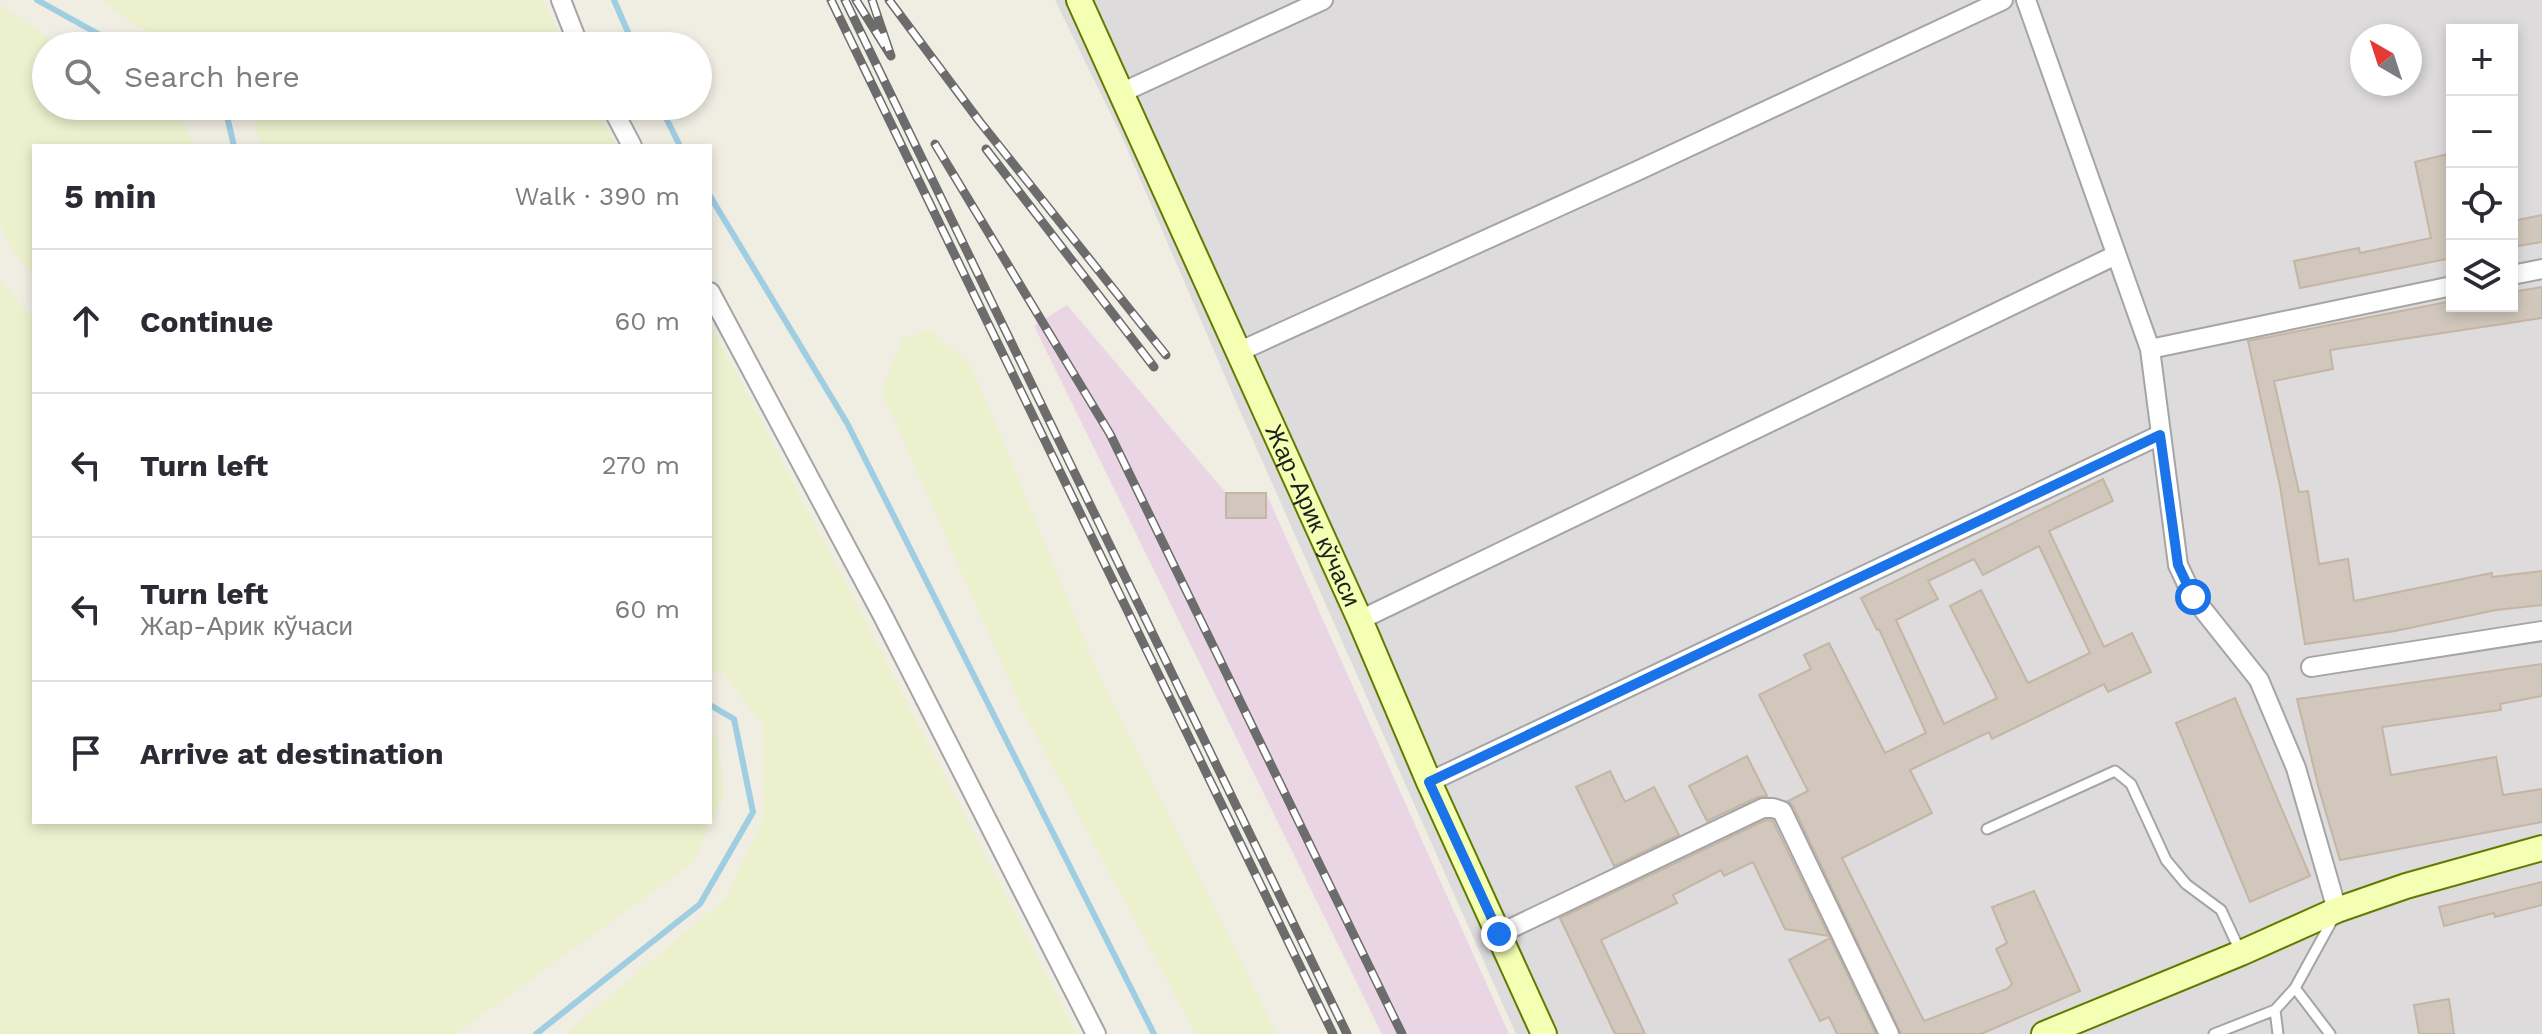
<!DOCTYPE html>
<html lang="en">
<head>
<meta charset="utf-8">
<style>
  body { margin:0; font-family:"Work Sans",sans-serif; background:#f7f7f7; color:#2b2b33 }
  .controls { position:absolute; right:24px; top:24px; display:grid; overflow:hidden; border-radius:0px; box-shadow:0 4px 12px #0003 }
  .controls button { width:72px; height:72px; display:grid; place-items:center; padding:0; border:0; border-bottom:2px solid #e1e1e2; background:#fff; color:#2b2b33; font:40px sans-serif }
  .compass { position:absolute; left:2350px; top:24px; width:72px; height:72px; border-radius:50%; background:#fff; box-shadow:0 4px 12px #0003; rotate:321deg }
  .stop { position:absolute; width:24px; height:24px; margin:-18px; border:6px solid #1a73e8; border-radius:50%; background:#fff }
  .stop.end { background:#1a73e8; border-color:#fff; box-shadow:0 2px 8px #0008 }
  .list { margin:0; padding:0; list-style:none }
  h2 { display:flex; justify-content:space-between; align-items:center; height:104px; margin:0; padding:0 32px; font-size:34px }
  h2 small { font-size:26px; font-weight:400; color:#7c7c81 }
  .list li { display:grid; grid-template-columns:52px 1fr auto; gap:24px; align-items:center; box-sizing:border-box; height:144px; padding:0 32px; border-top:2px solid #e1e1e2 }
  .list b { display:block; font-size:30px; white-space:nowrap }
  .list p { margin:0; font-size:26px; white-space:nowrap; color:#7c7c81 }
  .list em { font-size:26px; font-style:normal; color:#7c7c81 }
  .icon { flex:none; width:44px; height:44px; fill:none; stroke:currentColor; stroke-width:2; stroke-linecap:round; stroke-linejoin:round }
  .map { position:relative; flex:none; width:2542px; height:1034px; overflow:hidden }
  .search { position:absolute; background:#fff; box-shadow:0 4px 12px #0003; left:32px; top:32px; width:680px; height:88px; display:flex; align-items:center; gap:20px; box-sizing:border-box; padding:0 28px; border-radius:44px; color:#7c7c81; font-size:30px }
  .panel { position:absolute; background:#fff; box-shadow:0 4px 12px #0003; left:32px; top:144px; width:680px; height:680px; border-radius:0px }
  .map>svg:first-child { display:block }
  .residential { fill:#dddbdb; fill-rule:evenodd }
  .industrial { fill:#ead5e4 }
  .farmland { fill:#ebf1cd }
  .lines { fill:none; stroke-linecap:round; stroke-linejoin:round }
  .stream { stroke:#9fcde2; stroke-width:6 }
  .building { fill:#d1c7bc; stroke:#c4b5a4; stroke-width:2; fill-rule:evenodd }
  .service-casing { stroke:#a5a5a5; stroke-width:13 }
  .minor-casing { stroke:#a5a5a5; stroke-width:22 }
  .secondary-casing { stroke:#617b00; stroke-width:28 }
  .service { stroke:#fff; stroke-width:9 }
  .minor { stroke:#fff; stroke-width:18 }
  .secondary { stroke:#f4ffb3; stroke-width:24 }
  .rail-casing { stroke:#6c6c6c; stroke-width:9 }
  .rail { stroke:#fff; stroke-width:6; stroke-dasharray:18; stroke-linecap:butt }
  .route { stroke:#1a73e8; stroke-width:10 }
  .labels { text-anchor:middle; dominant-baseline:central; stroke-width:6; stroke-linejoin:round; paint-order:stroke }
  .street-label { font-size:24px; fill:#1e1e1e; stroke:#fff }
</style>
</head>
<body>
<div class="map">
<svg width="2542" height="1034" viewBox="0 0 2542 1034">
  <rect width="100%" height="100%" fill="#f0ede3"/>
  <path class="residential" d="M1055,0H2542V1034H1516L1237,404L1122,137ZM2452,30H2512V306H2452ZM2362,36H2410V84H2362Z"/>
  <path class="industrial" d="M1067,305L1226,493H1266L1509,1034H1382L1034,326Z"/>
  <path class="farmland" d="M101,0H542L564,46H173L133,24Z
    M0,5L62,46H46V106H165L179,114L195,146H34V275L15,256L0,223Z
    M250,106H595L616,146H261Z
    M0,280L34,321V822H710V735L717,739L724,793L694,862L455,1034H0Z
    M710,325L862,614L1076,1034H565L726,898L764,816L763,725L722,671L710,673Z
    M930,329L972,367L1097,670L1277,1034H1196L1023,711L882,392L901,340Z"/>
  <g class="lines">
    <path class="stream" d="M37,0L120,46
      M614,0L634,46
      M217,106L226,112L234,146
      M660,106L680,146
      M710,196L847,423L1154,1034
      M536,1034L700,904L753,812L734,719L710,705"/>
  </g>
  <path class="building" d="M2452,153V258L2300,288L2294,261L2359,248L2360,253L2431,238L2415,162Z
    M2542,215V242L2512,247V221Z
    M2542,287V318L2330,350L2333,369L2274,381L2299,492L2308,491L2319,564L2348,559L2354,601L2492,573V577L2542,571V605L2496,610L2395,631L2305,644L2280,486L2248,341L2452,301V306H2512V292Z
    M2103,479L2113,501L2049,531L2104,647L2132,633L2151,672L2108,692L2104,684L1992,739L1989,732L1910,770L1932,813L1842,858L1924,1021L2007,989L2012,984L1996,949L2007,943L1992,907L2034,891L2080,991L1981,1034H1901L1793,806L1788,801L1808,791L1759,695L1811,669L1804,655L1829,643L1885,753L1926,733L1879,629L1877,630L1861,598ZM2039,546L2090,653L2028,683L1981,590L1950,606L1997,698L1944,724L1896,620L1938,599L1928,581L1974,559L1983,575Z
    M1226,493H1266V518H1226Z
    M2542,664V696L2500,704L2501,710L2382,727L2391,775L2496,757L2503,795L2542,789V822L2340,860L2319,789L2297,699Z
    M2235,698L2310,876L2250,902L2176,723Z
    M1747,756L1767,796L1758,797L1707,821L1689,786Z
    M1610,771L1625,802L1654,787L1679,835L1614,866L1576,787Z
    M1766,820L1773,821L1829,936L1785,929L1753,862L1724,876L1721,870L1673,895L1677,903L1601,940L1645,1034H1615L1560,918Z
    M2542,882V905L2495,917L2494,913L2444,926L2439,907Z
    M1830,938L1876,1034H1837L1829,1017L1820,1021L1789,960Z
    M2449,999L2454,1034H2419L2414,1005Z"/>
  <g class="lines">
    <defs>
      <path id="service" d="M1987,829L2115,771L2131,784L2166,860L2186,884L2221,910L2241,953
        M2295,988L2330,1034
        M2275,1010L2278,1034
        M2214,1034L2275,1010L2295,988L2334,917"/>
      <path id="minor" d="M561,0L579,46
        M2026,0L2150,349L2178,565L2193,597L2259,680L2296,768L2337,910
        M1123,92L1323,0
        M611,106L632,146
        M2512,275L2542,269
        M710,292L883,616L1096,1034
        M2150,349L2452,286
        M1238,352L1637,171L2003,0
        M1360,620L2116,255
        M2311,667L2542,631
        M1429,782L2160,435
        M1499,934L1763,808H1773L1782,811L1889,1034"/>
      <g id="secondary">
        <path id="s1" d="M1079,0L1360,620L1429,782L1544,1034"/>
        <path d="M2044,1034L2241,953L2337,910L2406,886L2542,848"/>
      </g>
    </defs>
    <use href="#service" class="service-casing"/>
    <use href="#minor" class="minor-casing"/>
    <use href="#secondary" class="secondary-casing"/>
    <use href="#service" class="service"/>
    <use href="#minor" class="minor"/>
    <use href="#secondary" class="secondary"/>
    <defs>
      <path id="rail" d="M831,0L1333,1034
        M845,0L1347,1034
        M856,0L891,56L872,0
        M889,0L980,122L1166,355
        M935,144L1110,434L1402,1034
        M986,149L1154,367"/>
    </defs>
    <use href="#rail" class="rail-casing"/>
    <use href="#rail" class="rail"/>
  </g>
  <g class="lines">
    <path class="route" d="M1499,934L1429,782L2160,435L2178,565L2193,597"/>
  </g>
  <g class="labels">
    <g class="street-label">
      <text stroke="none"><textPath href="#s1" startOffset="566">Жар-Арик кўчаси</textPath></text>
    </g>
  </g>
</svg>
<div class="controls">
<button>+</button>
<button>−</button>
<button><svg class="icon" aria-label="locate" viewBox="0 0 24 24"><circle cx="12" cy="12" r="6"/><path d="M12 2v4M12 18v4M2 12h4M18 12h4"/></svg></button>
<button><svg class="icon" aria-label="layers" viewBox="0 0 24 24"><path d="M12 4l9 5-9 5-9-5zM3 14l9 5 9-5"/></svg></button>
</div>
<svg class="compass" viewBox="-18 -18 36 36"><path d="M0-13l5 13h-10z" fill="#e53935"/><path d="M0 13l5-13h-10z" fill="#7c7c81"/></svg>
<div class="stop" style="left:2193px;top:597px"></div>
<div class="stop end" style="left:1499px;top:934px"></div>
<div class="search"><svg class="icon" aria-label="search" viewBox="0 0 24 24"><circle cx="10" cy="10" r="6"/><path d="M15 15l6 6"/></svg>Search here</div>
<section class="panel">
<h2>5 min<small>Walk · 390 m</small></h2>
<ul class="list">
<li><svg class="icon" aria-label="ahead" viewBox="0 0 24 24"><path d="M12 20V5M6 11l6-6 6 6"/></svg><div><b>Continue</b></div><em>60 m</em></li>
<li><svg class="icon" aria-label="left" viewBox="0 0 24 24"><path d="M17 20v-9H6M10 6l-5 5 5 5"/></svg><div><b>Turn left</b></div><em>270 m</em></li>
<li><svg class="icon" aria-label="left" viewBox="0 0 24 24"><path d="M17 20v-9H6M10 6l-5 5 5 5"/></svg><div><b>Turn left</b><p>Жар-Арик кўчаси</p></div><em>60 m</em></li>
<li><svg class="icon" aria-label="arrive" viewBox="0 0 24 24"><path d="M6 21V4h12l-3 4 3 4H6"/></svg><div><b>Arrive at destination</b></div></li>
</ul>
</section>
</div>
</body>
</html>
